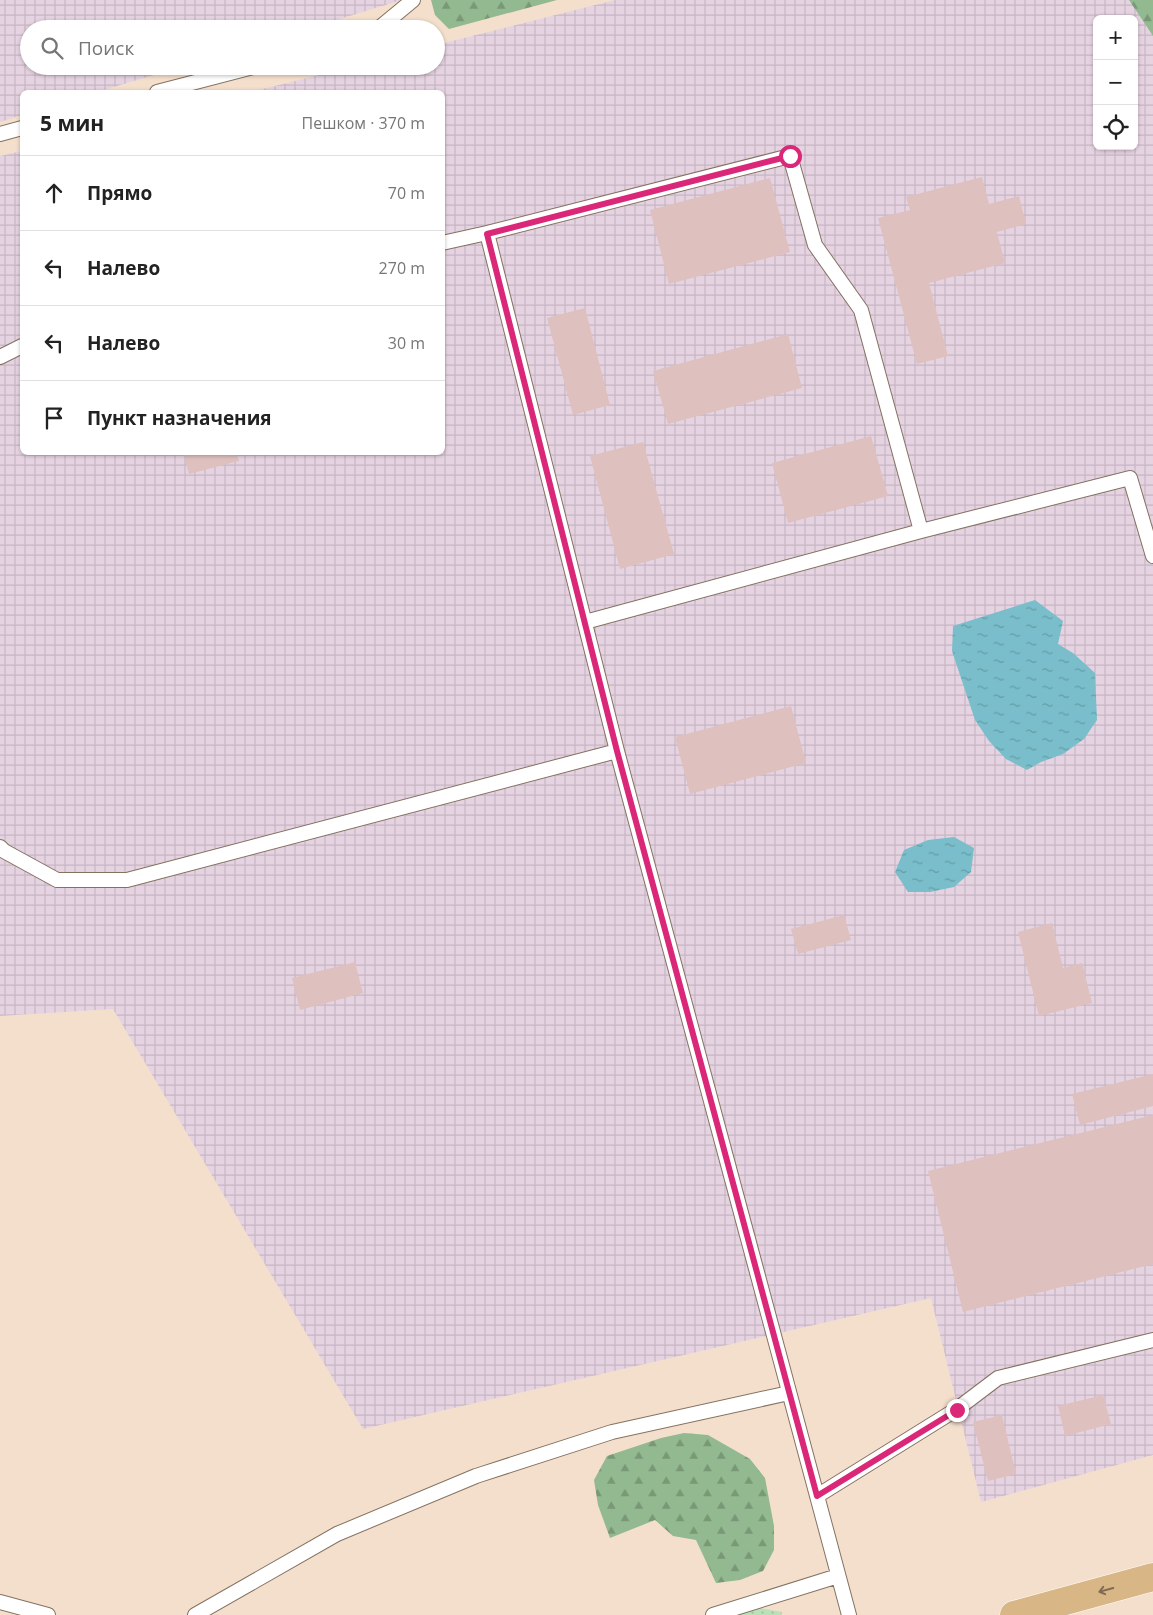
<!DOCTYPE html>
<html lang="ru">
<head>
<meta charset="utf-8">
<style>
  body { margin:0; font-family:"Open Sans",sans-serif; background:#f2f2f2; color:#222 }
  .controls { position:absolute; right:15px; top:15px; display:grid; overflow:hidden; border-radius:8px; box-shadow:0 1px 4px #0004 }
  .controls button { width:45px; height:45px; display:grid; place-items:center; padding:0; border:0; border-bottom:1px solid #e0e0e0; background:#fff; color:#222; font:25px sans-serif }
  .stop { position:absolute; width:15px; height:15px; margin:-11px; border:4px solid #db2777; border-radius:50%; background:#fff }
  .stop.end { background:#db2777; border-color:#fff; box-shadow:0 1px 5px #0008 }
  .list { margin:0; padding:0; list-style:none }
  h2 { display:flex; justify-content:space-between; align-items:center; height:65px; margin:0; padding:0 20px; font-size:21px }
  h2 small { font-size:16px; font-weight:400; color:#767676 }
  .list li { display:grid; grid-template-columns:32px 1fr auto; gap:15px; align-items:center; box-sizing:border-box; height:75px; padding:0 20px; border-top:1px solid #e0e0e0 }
  .list b { display:block; font-size:19px; white-space:nowrap }
  .list em { font-size:16px; font-style:normal; color:#767676 }
  .icon { flex:none; width:28px; height:28px; fill:none; stroke:currentColor; stroke-width:2; stroke-linecap:round; stroke-linejoin:round }
  .map { position:relative; flex:none; width:1153px; height:1615px; overflow:hidden }
  .search { position:absolute; background:#fff; box-shadow:0 1px 4px #0004; left:20px; top:20px; width:425px; height:55px; display:flex; align-items:center; gap:12px; box-sizing:border-box; padding:0 18px; border-radius:28px; color:#767676; font-size:19px }
  .panel { position:absolute; background:#fff; box-shadow:0 1px 4px #0004; left:20px; top:90px; width:425px; height:365px; border-radius:8px }
  .map>svg:first-child { display:block }
  .industrial { fill:url(#industrial-grid); fill-rule:evenodd }
  .grass { fill:url(#grass-dots) }
  .forest { fill:url(#forest-firs) }
  .water { fill:url(#water-ripples) }
  .building { fill:#dec0bf }
  .lines { fill:none; stroke-linecap:round; stroke-linejoin:round }
  .lane-casing { stroke:#847261; stroke-width:16 }
  .primary-casing { stroke:#fff; stroke-width:29 }
  .lane { stroke:#fff; stroke-width:14 }
  .primary { stroke:#d8b685; stroke-width:28 }
  .oneway { stroke:#7f6c54 }
  .route { stroke:#db2777; stroke-width:6 }
</style>
</head>
<body>
<div class="map">
<svg width="1153" height="1615" viewBox="0 0 1153 1615">
  <defs>
    <pattern id="industrial-grid" width="8" height="8" patternUnits="userSpaceOnUse" patternTransform="scale(1.25)"><rect width="8" height="8" fill="#e6d3e2"/><path d="M0 4h8M4 0v8" fill="none" stroke="#c6b6c2"/></pattern>
    <pattern id="grass-dots" width="8" height="8" patternUnits="userSpaceOnUse" patternTransform="scale(1.25)"><rect width="8" height="8" fill="#bae1b7"/><path d="M2 2h.1M6 6h.1" fill="none" stroke="#a1c29e" stroke-width="1.8" stroke-linecap="round"/></pattern>
    <pattern id="forest-firs" width="22" height="20" patternUnits="userSpaceOnUse" patternTransform="scale(1.25)"><rect width="22" height="20" fill="#92b990"/><path d="M5 1l3.5 6h-7zM16 11l3.5 6h-7z" fill="#799876"/></pattern>
    <pattern id="water-ripples" width="26" height="14" patternUnits="userSpaceOnUse" patternTransform="scale(1.25)"><rect width="26" height="14" fill="#79beca"/><path d="M2 4q2-2 4 0t4 0M15 11q2-2 4 0t4 0" fill="none" stroke="#659ca5"/></pattern>
  </defs>
  <rect width="100%" height="100%" fill="#f4dfcc"/>
  <path class="industrial" d="M0,0H402L307,29H29V66H184L97,92H22V115L0,122Z
    M615,0H1153V1455L981,1502L931,1298L363,1429L113,1009L0,1016V156L22,151V452H442V92H251L355,66H436V45ZM1097,19H1134V146H1097Z"/>
  <path class="grass" d="M759,1608L782,1612V1615H723Z"/>
  <path class="forest" d="M431,0H557L449,29L435,15Z
    M1129,0H1153V36Z
    M684,1433L708,1435L750,1459L765,1478L774,1526V1550L763,1571L740,1580L716,1583L696,1540L673,1536L655,1520L610,1538L598,1505L594,1480L607,1456L661,1438Z"/>
  <path class="water" d="M1035,600L1063,621L1058,644L1073,653L1095,673L1097,720L1084,739L1063,754L1041,762L1027,770L1006,759L989,741L975,720L952,651L953,626Z
    M954,837L974,848L971,872L954,887L930,892H908L895,872L904,850L928,840Z"/>
  <path class="building" d="M982,177L989,204L1019,196L1026,224L997,232L1005,263L929,283L948,356L917,364L878,218L910,210L906,197Z
    M770,178L790,252L669,284L650,210Z
    M585,308L610,405L573,415L547,318Z
    M788,334L802,388L668,424L653,371Z
    M871,436L888,496L788,523L772,463Z
    M643,442L674,554L620,569L590,456Z
    M183,452H236L239,461L189,474Z
    M791,706L806,763L690,794L675,737Z
    M844,915L851,940L798,954L791,929Z
    M1052,923L1063,968L1082,963L1092,1003L1039,1016L1018,932Z
    M355,962L363,993L300,1010L292,978Z
    M1153,1074V1106L1080,1125L1072,1094Z
    M1153,1115V1264L963,1312L928,1171Z
    M1103,1395L1111,1424L1065,1436L1058,1406Z
    M1002,1415L1016,1474L988,1481L973,1422Z"/>
  <g class="lines">
    <defs>
      <path id="lane" d="M378,29L413,0
        M157,92L257,66
        M0,134L22,128
        M487,233L617,751L849,1615
        M442,243L487,233L790,156L815,245L861,310L921,531L585,622
        M0,357L22,346
        M921,531L1130,478L1153,556
        M0,847L4,851L57,880H127L617,751
        M817,1496L957,1409L998,1378L1153,1340
        M0,1602L48,1615
        M195,1615L337,1534L476,1476L612,1432L789,1393
        M713,1615L838,1576"/>
      <path id="primary" d="M1014,1615L1153,1577"/>
    </defs>
    <use href="#lane" class="lane-casing"/>
    <use href="#primary" class="primary-casing"/>
    <use href="#lane" class="lane"/>
    <use href="#primary" class="primary"/>
  </g>
  <defs><path id="oneway-shaft" d="M-6 0H5M1.5-3L5.5 0L1.5 3" fill="none" stroke-width="1.6" stroke-linecap="round" stroke-linejoin="round" transform="scale(1.25)"/></defs>
  <use class="oneway" href="#oneway-shaft" transform="translate(1106 1590) rotate(165)"/>
  <g class="lines">
    <path class="route" d="M790,156L487,234L617,751L817,1496L957,1410"/>
  </g>
</svg>
<div class="controls">
<button>+</button>
<button>−</button>
<button><svg class="icon" aria-label="locate" viewBox="0 0 24 24"><circle cx="12" cy="12" r="6"/><path d="M12 2v4M12 18v4M2 12h4M18 12h4"/></svg></button>
</div>
<div class="stop" style="left:790px;top:156px"></div>
<div class="stop end" style="left:957px;top:1410px"></div>
<div class="search"><svg class="icon" aria-label="search" viewBox="0 0 24 24"><circle cx="10" cy="10" r="6"/><path d="M15 15l6 6"/></svg>Поиск</div>
<section class="panel">
<h2>5 мин<small>Пешком · 370 m</small></h2>
<ul class="list">
<li><svg class="icon" aria-label="ahead" viewBox="0 0 24 24"><path d="M12 20V5M6 11l6-6 6 6"/></svg><div><b>Прямо</b></div><em>70 m</em></li>
<li><svg class="icon" aria-label="left" viewBox="0 0 24 24"><path d="M17 20v-9H6M10 6l-5 5 5 5"/></svg><div><b>Налево</b></div><em>270 m</em></li>
<li><svg class="icon" aria-label="left" viewBox="0 0 24 24"><path d="M17 20v-9H6M10 6l-5 5 5 5"/></svg><div><b>Налево</b></div><em>30 m</em></li>
<li><svg class="icon" aria-label="arrive" viewBox="0 0 24 24"><path d="M6 21V4h12l-3 4 3 4H6"/></svg><div><b>Пункт назначения</b></div></li>
</ul>
</section>
</div>
</body>
</html>
